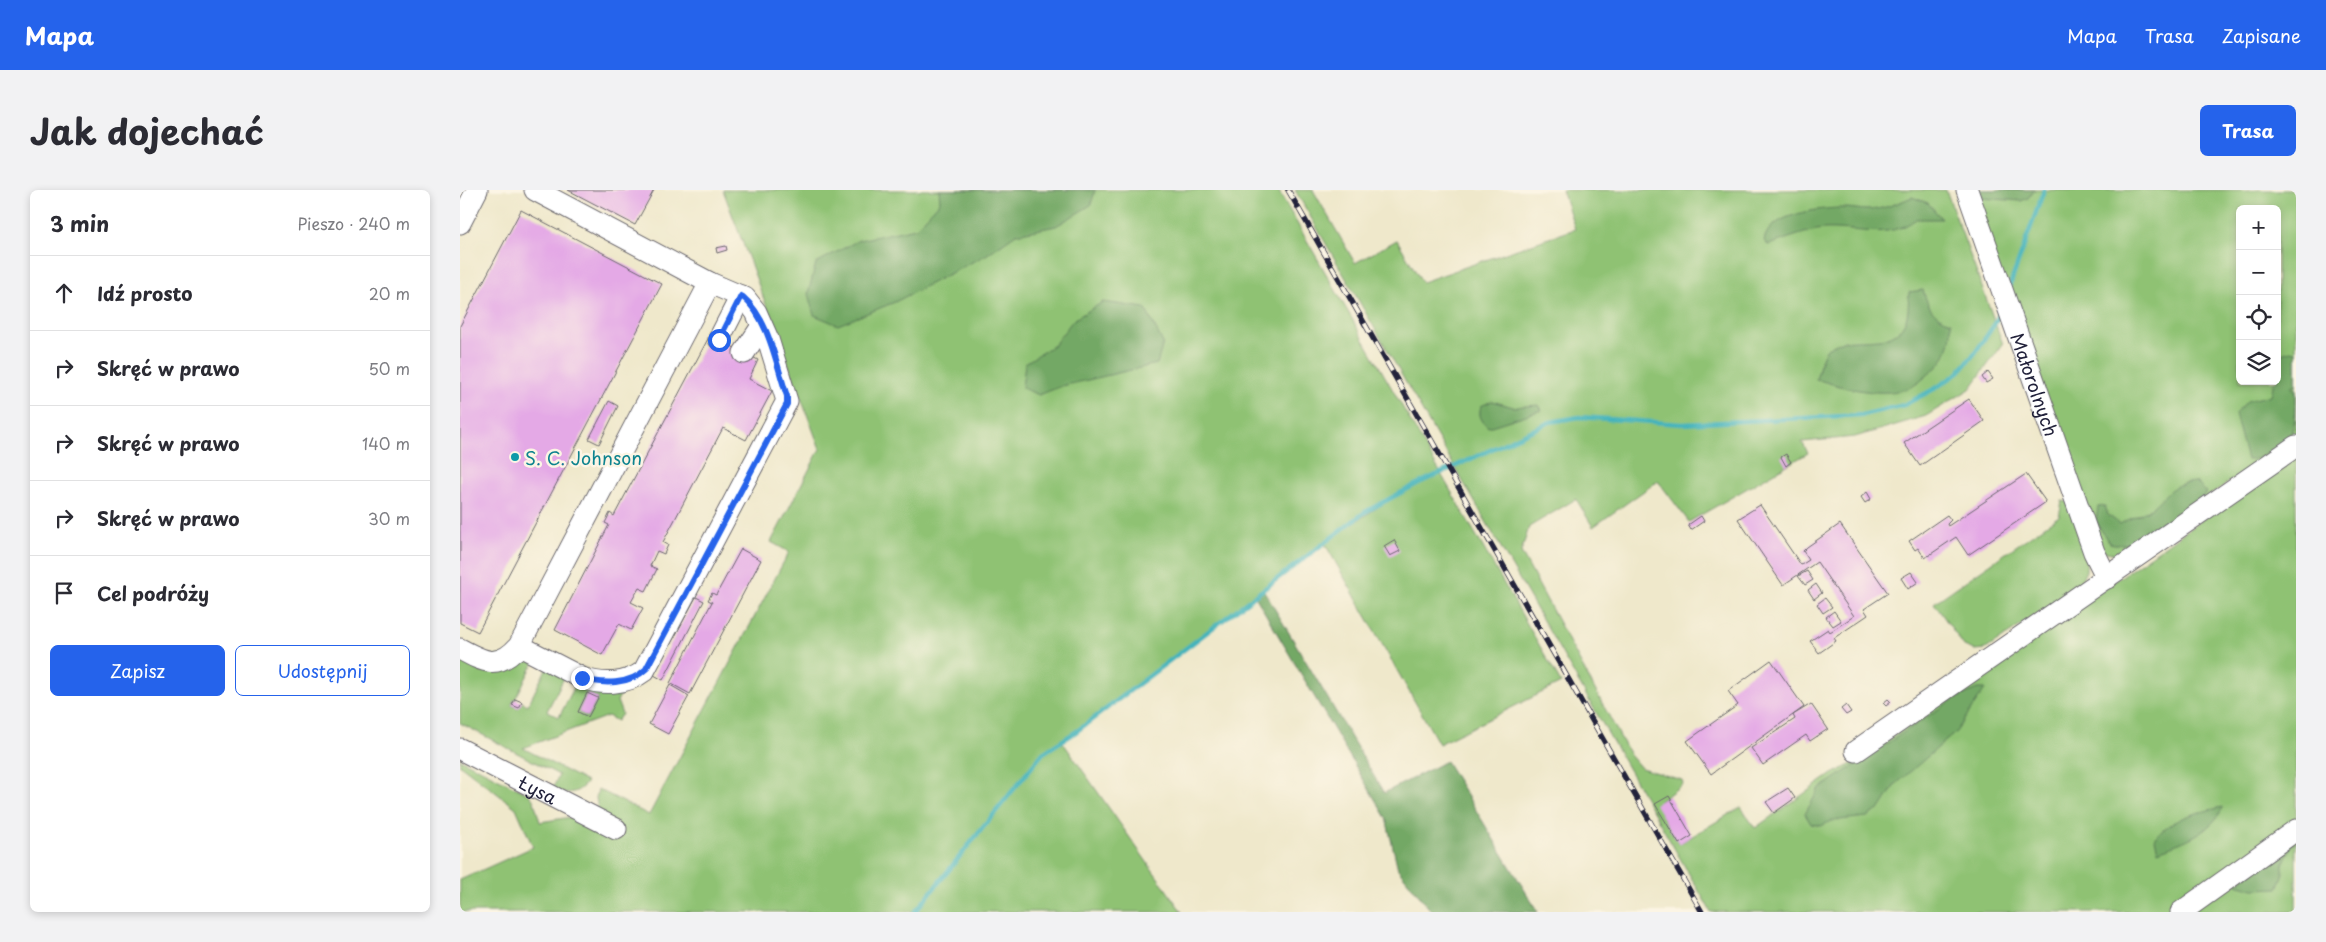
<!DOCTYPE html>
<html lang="pl">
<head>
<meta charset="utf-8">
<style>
  body { margin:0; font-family:"Playpen Sans",sans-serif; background:#f2f2f3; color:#2b2b33 }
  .controls { position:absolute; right:15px; top:15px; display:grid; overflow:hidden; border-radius:8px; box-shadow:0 2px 8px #0003 }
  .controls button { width:45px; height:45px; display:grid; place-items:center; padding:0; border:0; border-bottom:1px solid #e1e1e2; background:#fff; color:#2b2b33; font:25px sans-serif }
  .stop { position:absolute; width:15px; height:15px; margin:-11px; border:4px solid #2563eb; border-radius:50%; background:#fff }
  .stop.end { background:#2563eb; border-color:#fff; box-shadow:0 1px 5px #0008 }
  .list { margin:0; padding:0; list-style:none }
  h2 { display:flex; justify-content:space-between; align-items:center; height:65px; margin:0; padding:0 20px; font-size:21px }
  h2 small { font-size:16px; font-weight:400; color:#7c7c81 }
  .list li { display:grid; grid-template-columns:32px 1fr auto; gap:15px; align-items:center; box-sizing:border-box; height:75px; padding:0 20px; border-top:1px solid #e1e1e2 }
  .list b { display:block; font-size:19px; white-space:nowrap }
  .list em { font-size:16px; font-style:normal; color:#7c7c81 }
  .actions { display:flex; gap:10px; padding:15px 20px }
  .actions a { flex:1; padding:11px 0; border:1px solid #2563eb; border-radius:8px; text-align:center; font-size:18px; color:#2563eb }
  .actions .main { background:#2563eb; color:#fff }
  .icon { flex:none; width:28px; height:28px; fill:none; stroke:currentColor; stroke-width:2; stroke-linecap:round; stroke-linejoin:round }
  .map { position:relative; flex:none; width:1836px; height:722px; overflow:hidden; border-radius:8px }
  header { display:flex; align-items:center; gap:30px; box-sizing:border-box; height:70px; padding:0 25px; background:#2563eb; color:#fff }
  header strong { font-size:24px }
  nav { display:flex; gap:28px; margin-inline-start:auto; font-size:18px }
  .intro { display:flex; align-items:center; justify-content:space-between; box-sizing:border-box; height:120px; padding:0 30px }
  h1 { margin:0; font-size:35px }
  .button { padding:12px 22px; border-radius:8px; background:#2563eb; color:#fff; font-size:18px; font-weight:700 }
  main { display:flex; gap:30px; padding:0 30px }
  aside { flex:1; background:#fff; border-radius:8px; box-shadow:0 2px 8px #0003 }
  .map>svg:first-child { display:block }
  .green { fill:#8fc273; stroke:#587257; fill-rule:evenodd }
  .forest { fill:#73a865; stroke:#4a6550 }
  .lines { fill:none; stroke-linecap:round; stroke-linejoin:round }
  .stream { stroke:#44b4bc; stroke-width:4.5 }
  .building { fill:#e4a9e6 }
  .minor-casing { stroke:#6a676d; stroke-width:23 }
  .minor { stroke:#fff; stroke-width:21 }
  .rail-casing { stroke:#22223b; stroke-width:5.5 }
  .rail { stroke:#fcf5e5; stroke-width:4; stroke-dasharray:11; stroke-linecap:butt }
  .route { stroke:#2563eb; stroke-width:6 }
  .culture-dot { fill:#0f9aa8; stroke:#fcf5e5; stroke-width:2 }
  .labels { text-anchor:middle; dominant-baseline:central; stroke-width:5; stroke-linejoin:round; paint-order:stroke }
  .street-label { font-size:18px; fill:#22223b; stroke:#fcf5e5 }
  .culture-label { font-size:18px; fill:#0d838f; stroke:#fcf5e5; text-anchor:start }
</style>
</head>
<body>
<header>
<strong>Mapa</strong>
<nav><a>Mapa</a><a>Trasa</a><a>Zapisane</a></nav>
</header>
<div class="intro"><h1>Jak dojechać</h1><a class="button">Trasa</a></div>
<main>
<aside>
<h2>3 min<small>Pieszo · 240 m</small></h2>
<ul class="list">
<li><svg class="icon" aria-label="ahead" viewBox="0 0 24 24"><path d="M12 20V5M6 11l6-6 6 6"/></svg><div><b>Idź prosto</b></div><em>20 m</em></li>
<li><svg class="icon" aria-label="right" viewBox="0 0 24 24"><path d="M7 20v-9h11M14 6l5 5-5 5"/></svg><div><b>Skręć w prawo</b></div><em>50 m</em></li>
<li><svg class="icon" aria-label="right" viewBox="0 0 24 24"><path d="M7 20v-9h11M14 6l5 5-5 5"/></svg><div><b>Skręć w prawo</b></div><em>140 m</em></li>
<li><svg class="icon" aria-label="right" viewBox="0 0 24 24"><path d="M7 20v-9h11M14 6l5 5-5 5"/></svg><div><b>Skręć w prawo</b></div><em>30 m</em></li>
<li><svg class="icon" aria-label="arrive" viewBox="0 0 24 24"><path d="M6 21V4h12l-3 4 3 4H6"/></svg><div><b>Cel podróży</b></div></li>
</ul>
<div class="actions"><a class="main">Zapisz</a><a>Udostępnij</a></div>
</aside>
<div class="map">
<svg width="1836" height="722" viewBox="0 0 1836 722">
  <rect width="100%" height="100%" fill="#fcf5e5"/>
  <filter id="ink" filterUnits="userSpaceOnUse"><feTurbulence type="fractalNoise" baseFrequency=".02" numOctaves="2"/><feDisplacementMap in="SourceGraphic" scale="10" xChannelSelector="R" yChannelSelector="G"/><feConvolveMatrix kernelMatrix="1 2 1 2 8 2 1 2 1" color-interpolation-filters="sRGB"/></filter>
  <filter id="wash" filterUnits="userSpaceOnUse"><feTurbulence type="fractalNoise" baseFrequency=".0096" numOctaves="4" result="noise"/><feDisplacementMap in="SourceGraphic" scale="20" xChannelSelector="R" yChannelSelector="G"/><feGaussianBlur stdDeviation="1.12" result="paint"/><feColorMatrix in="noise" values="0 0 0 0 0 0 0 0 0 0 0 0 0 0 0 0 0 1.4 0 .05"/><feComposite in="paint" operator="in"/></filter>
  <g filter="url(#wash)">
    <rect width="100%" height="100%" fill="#efe8cb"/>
    <path class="green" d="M263,0H818L1101,493L979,554L864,352L602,551L722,722H0V690L73,657L56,618L0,575V569L70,605L74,611L80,632L111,627L138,619L136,608L138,599L189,625L329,362L311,352L360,259ZM926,311V312L873,346L905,322Z
      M835,0H853L895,73L937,50L962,92L1115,39L1102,0H1486L1543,154L1510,199L1466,226L1395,247L1342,252L1348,263L1229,332L1198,291L1133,337L1116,309L1069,337L1061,362L1170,565L1181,578L1222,590L1223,594L1196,614L1219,654L1281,617L1295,638L1372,584L1398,571L1836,264V635L1717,722H1251Z
      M1506,0H1836V247L1662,365L1646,362L1640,357ZM1780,19H1817V191H1780Z
      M1602,311L1609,312L1627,364L1626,381L1618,397L1526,459L1514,460L1504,456L1474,413L1599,326Z
      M62,465L76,469L52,515L58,518L62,512L68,515L88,475L106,484L87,521L99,527L118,490L165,496L157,511L162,524L157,531L148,526L63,558L127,592C117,605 107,604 92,600L99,585L0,533V468ZM127,503L138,508L128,527L118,522Z
      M1836,647V722H1727Z"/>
    <path class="forest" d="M479,0H635L631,15L596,36L556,44L526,65L435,112L378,135L354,125L348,104L356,73L399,50L456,38L480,12Z
      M1510,0H1574L1568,8L1561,11L1520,8Z
      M1452,7L1468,13L1482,29H1456C1429,51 1395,37 1363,39C1345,41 1325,50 1308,55L1304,51C1308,23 1362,18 1384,18C1392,18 1400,20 1407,20C1422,20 1438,13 1452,7Z
      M1463,100C1468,117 1473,126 1491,132C1492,153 1487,170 1470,183C1464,188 1458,194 1451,197C1425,209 1383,198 1356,189C1359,182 1360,170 1364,163C1381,135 1436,168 1447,126C1449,118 1448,110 1449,102Z
      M643,112L685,118L703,153L697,174L602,196L579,205L562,198L565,173L594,155L613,130Z
      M1831,161L1836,162V194L1831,197L1836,201C1836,214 1836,229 1832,241C1825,255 1802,270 1787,270L1775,224L1787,211L1811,205L1814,191H1817V177L1821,164Z
      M1032,211L1053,217L1079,215L1082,220L1028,237C1021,230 1018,226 1021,216Z
      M1736,292L1746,302C1735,320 1719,324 1702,333C1681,345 1677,359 1649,353L1636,331L1638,317L1645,316L1648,325L1660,334C1670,328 1684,324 1692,317C1711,301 1710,294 1736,292Z
      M803,399L924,603L986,571L1078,722H972L938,679L926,628L795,406Z
      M1517,499H1525L1496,542L1435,595L1420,619L1407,627L1371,631L1361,636L1351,634L1345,624L1359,599L1492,510Z
      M1763,617C1752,643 1722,652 1698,661L1695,649C1709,628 1739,622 1763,617Z
      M1834,651L1823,674V686L1818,698L1794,699L1776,694Z"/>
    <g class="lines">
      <path class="stream" d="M1549,98L1584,0
        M455,722L583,563L617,541L905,322L957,294L1090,232L1119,227L1222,234L1402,225L1444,215L1476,198L1498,183L1515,163L1536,132L1541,119"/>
    </g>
    <g id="blocks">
      <path class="building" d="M108,0H194L175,35Z
        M61,20L202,94L18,442L0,433V136Z
        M266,56L267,60L257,63L256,58Z
        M250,145L298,170L289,189L312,201L286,250L263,238L203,352L208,355L204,364L197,361L190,376L197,379L186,401L179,398L171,412L183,418L171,440L159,434L142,465L95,440L149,335L145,333L150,323L154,326Z
        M1528,182L1533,189L1526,193L1522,187Z
        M1509,209L1524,231L1460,276L1444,253Z
        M149,211L158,216L139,254L129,249Z
        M1326,264L1331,272L1326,276L1321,267Z
        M1566,284L1586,312L1508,365L1496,347L1465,368L1458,358L1455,360L1449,351L1487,325L1491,330L1487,334L1488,336Z
        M1407,302L1411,309L1405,313L1401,307Z
        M1300,315L1341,375L1349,370L1343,361L1347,357L1380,334L1428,403L1404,419L1408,425L1374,448L1376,451L1359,463L1350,451L1368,439L1370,442L1394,426L1357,372L1323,395L1278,329Z
        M1241,326L1244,331L1231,340L1228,335Z
        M934,350L940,361L930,366L924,356Z
        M281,359L301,370L230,504L210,493L252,412L248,410L252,403L256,405Z
        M1347,381L1353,390L1345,395L1338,386Z
        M1451,382L1458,392L1448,399L1441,388Z
        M1356,394L1362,403L1354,409L1348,400Z
        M236,407L244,411L203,490L194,485Z
        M1365,408L1372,417L1363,423L1357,414Z
        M1374,421L1381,431L1373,436L1366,427Z
        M1311,470L1344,517L1251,584L1227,551L1278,515L1268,501Z
        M210,495L229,506L208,544L189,534Z
        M127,503L138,508L128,527L118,522Z
        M55,509L62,512L59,518L52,515Z
        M1428,509L1431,512L1426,516L1423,513Z
        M1351,514L1368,539L1350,551L1346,545L1303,575L1291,558L1335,529L1333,525Z
        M1386,515L1391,522L1386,525L1381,519Z
        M1328,598L1335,608L1314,623L1306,612Z
        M1209,606L1232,646L1219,654L1195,614Z"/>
    </g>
  </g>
  <g filter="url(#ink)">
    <use href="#blocks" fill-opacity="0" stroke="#6a676d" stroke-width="1"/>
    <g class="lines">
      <defs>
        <g id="minor">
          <path id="s1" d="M1507,0L1634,362L1647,388"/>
          <path d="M0,33L17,0"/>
          <path d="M259,149L281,106"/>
          <path d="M284,163L302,136"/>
          <path d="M60,456L122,488C142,495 166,495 184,481L327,211L308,149L296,122L285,108L250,93L75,0"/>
          <path d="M0,459C24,472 38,480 59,456L250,93"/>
          <path id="s2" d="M0,559L156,639"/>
          <path d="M1396,561L1836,256"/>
          <path d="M1721,722L1836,640"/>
        </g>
      </defs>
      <use href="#minor" class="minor-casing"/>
      <use href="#minor" class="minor"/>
      <defs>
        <path id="rail" d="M828,0L1242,722"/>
      </defs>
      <use href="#rail" class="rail-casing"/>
      <use href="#rail" class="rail"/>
    </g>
  </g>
  <g class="lines" filter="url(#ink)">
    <path class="route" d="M122,488C142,495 170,495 186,479L327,214V206C316,174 309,129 283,107L281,106L259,150"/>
  </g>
  <circle class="culture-dot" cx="55" cy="267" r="5"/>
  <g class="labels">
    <g class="street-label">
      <text stroke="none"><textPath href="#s1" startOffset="206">Małorolnych</textPath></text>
      <text stroke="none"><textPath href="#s2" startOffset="88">Łysa</textPath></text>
    </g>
    <g class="culture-label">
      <text x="65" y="267">S. C. Johnson</text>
    </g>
  </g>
</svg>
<div class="controls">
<button>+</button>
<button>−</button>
<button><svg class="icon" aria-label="locate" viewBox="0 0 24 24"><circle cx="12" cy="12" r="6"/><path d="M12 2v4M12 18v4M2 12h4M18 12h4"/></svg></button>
<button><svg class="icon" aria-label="layers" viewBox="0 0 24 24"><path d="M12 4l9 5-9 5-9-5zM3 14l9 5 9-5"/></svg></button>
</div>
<div class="stop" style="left:259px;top:150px"></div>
<div class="stop end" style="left:122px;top:488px"></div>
</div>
</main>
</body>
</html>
